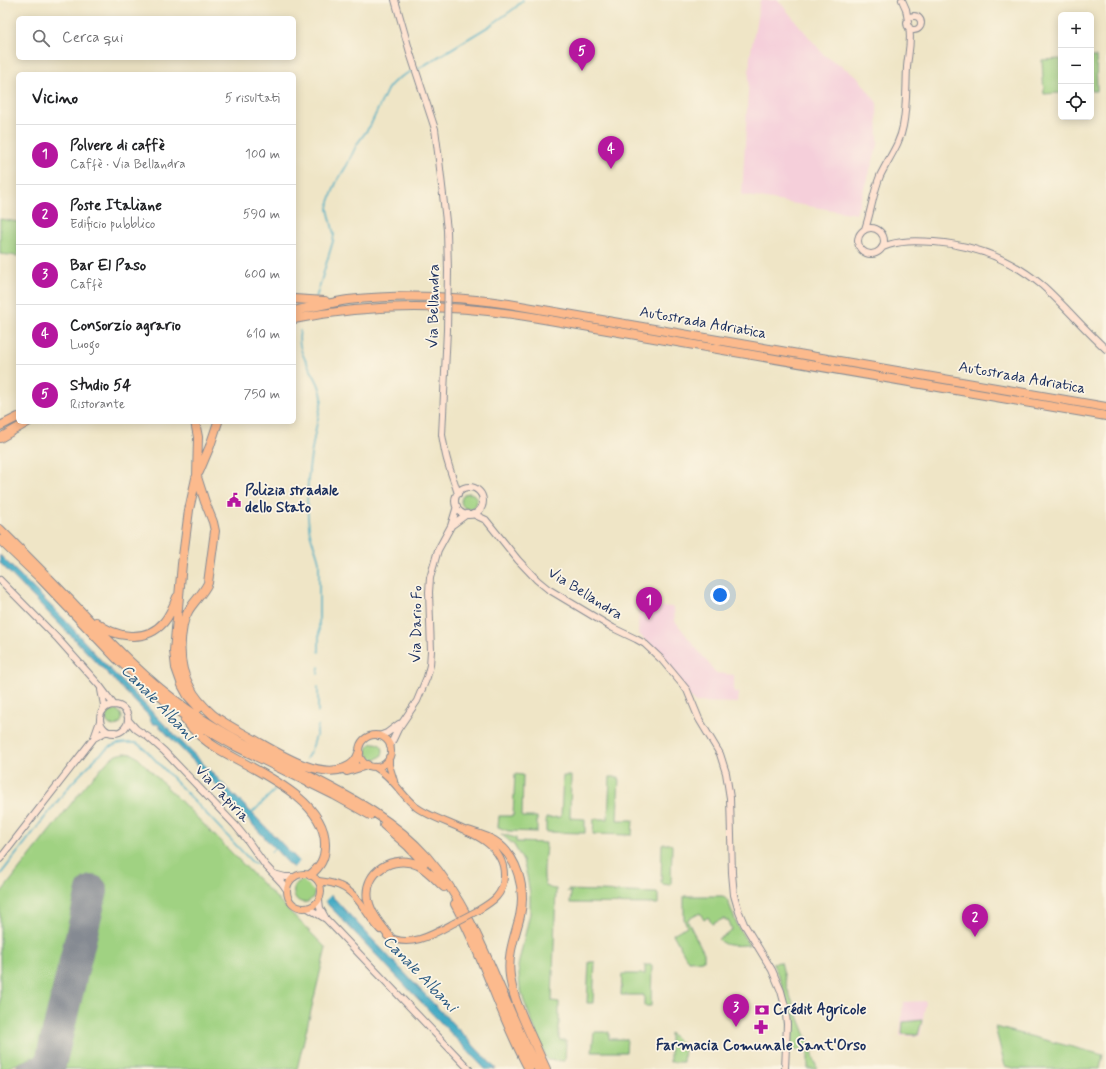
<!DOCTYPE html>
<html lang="it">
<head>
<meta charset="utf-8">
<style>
  body { margin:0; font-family:Mynerve,sans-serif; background:#f2f2f2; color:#202124 }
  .controls { position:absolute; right:12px; top:12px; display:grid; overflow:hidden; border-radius:6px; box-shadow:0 2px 10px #0003 }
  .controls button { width:36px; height:36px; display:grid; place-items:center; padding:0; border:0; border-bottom:1px solid #e0e0e0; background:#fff; color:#202124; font:20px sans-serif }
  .you { position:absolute; left:720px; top:595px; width:14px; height:14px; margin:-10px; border:3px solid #fff; border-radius:50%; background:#1a73e8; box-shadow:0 0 0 6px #1a73e833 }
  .badge { display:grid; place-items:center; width:26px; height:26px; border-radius:50%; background:#b5179e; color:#fff; font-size:13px; font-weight:700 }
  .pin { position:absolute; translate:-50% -33px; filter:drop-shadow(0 1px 2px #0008) }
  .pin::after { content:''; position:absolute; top:21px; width:14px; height:12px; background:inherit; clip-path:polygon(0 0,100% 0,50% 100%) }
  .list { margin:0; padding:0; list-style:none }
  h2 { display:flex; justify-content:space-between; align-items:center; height:52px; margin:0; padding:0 16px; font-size:17px }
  h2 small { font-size:13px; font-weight:400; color:#757577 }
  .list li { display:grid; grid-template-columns:26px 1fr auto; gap:12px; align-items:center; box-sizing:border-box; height:60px; padding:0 16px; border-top:1px solid #e0e0e0 }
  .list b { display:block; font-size:15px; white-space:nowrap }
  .list p { margin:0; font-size:13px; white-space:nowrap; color:#757577 }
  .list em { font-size:13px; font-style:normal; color:#757577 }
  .icon { flex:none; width:22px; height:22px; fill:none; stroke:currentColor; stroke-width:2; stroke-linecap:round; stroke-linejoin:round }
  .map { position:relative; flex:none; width:1106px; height:1069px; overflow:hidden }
  .search { position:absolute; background:#fff; box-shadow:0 2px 10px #0003; left:16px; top:16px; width:280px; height:44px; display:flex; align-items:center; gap:10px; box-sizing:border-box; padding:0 14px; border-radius:6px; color:#757577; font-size:15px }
  .panel { position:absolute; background:#fff; box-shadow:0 2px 10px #0003; left:16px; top:72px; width:280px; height:352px; border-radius:6px }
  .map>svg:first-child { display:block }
  .built { fill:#f5cfda }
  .green { fill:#a0d282; stroke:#5e8070 }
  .water { fill:#44abc4; stroke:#306d91 }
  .pier { fill:#efe5c6 }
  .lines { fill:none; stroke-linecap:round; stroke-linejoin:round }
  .stream { stroke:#44abc4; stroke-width:1.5 }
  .taxiway { stroke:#858a92; stroke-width:13 }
  .runway { stroke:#858a92; stroke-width:32 }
  .secondary-casing { stroke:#858a92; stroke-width:8 }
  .primary-casing { stroke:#858a92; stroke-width:8 }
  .highway-casing { stroke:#858a92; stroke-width:10 }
  .secondary { stroke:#fee3d1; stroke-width:6 }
  .primary { stroke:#fcba8d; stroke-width:6 }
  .highway { stroke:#fcba8d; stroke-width:8 }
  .secondary-bridge-casing { stroke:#858a92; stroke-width:8; stroke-linecap:butt }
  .primary-bridge-casing { stroke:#858a92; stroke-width:8; stroke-linecap:butt }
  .secondary-bridge { stroke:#fee3d1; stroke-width:6 }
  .primary-bridge { stroke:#fcba8d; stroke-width:6 }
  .labels { text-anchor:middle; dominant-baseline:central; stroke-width:3.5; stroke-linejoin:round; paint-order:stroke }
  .street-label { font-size:15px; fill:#1b2f5e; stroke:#fcf5e5 }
  .poi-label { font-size:15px; font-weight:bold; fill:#1b2f5e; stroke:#fcf5e5; text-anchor:start }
  .water-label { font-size:16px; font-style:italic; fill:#295a82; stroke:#fcf5e5 }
</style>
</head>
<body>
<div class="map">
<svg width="1106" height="1069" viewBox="0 0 1106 1069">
  <rect width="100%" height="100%" fill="#fcf5e5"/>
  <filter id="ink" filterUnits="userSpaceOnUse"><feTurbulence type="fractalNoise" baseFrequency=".025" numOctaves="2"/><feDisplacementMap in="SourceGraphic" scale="8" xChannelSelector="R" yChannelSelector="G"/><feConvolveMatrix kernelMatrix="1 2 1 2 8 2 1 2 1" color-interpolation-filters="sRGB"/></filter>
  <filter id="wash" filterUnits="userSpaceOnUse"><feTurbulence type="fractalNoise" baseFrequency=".012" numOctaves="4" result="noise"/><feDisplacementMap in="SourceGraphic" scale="16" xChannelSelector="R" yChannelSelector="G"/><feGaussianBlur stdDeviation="0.9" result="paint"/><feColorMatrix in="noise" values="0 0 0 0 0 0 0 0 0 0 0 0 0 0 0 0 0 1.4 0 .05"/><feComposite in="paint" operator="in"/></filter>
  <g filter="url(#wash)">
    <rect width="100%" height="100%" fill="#efe5c6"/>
    <path class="built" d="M760,0H778L824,55L857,76L877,103L878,145L856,214L742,195L750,57Z
      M639,606L674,607L675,621L716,673L734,675V692H739L738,703L694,702L653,648L638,633Z
      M926,1001L920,1036H900L903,1002Z"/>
    <path class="green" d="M1091,57H1096L1097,91H1091Z
      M1061,59V93L1044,94L1042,60Z
      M0,219L18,222V256L0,254Z
      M461 501a8 8 0 1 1 16 0a8 8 0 1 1-16 0Z
      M106 718a8 8 0 1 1 16 0a8 8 0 1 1-16 0Z
      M367 751a8 8 0 1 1 16 0a8 8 0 1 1-16 0Z
      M125,753L133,754L138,758L326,948L297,1069H31L33,1057L5,1069H0V894L85,786L108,761L116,755Z
      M515,774L523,775L522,817H537V832L508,831L498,827L499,816H513Z
      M563,776H571L570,818L585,819V833L546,832V818L561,817Z
      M610,777H619L617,820H633L632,835L593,834L594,819H608Z
      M501,834L516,838V842L546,843C546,851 542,876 545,883C547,888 552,889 556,889L552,1001L559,1002V1040H566L565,1061L547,1060L524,1001L520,987L518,966L530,913V894L527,876L523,861L514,845Z
      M664,844H671L672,846L671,883L670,885L662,884L661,883L662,845Z
      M304,880L315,892C314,896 312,900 307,902C293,906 287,883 304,880Z
      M568,890L657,893L658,895V904L570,903L571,892H567Z
      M684,896H723L728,901L737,925L749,945C740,945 724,948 718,939L728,934L732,930L729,921L723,919L712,924L708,917L704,920L700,913L687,920L704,953V960L688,961L673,934L687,926L684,919Z
      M589,962H595L593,1003H587Z
      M781,962L788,991L812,1051L817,1069H808V1050H790C790,1019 788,991 772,963Z
      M645,965H652L651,1006H644V995H621L622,974H645Z
      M922,1020L918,1035L902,1034L903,1022Z
      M995,1027L1103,1055L1100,1069H1017L1005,1066Z
      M594,1032H609V1039H627L626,1052H592Z
      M670,1033L684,1046L683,1062H670Z"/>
    <path class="water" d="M0,555L66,621L98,657L300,862L372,939L496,1069H485L276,850L206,774L157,724H154L151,722L149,716L0,563Z"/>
    <path class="pier" d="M301,860L332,894L324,902L292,869Z"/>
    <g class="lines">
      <path class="stream" d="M418,69L491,25L515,8L523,0
        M316,298L333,241L334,234L328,209L329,202L336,183L347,165L357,144L370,126L387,90C393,80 404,75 414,70
        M300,331C294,357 321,375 322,399C313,442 303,483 309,527C310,539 317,550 319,562V652
        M318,674L319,667
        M318,712V687
        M306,759C313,749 316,738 318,726
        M251,814L275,790
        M271,852L275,848
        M0,875L71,784L96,758L108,748L117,744L125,743H136L144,748L252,862L256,863"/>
      <path class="taxiway" d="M22,1069L52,1057"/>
      <path class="runway" d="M49,1069L92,891"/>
    </g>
  </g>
  <g filter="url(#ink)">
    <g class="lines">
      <defs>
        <path id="secondary" d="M395,0L411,56L435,129L439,160L447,230L448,271
          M902,0L906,9L908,21
          M907 23a7 7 0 1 1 14 0a7 7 0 1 1-14 0Z
          M858 241a13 13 0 1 1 26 0a13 13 0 1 1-26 0Z
          M865,229C871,212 873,193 880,176C888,159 900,144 903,126C907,106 906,87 907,67C908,54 912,41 909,27
          M883,247C899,240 917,241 934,242C974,245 1012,260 1043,286C1065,306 1084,329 1106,349
          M447,330L442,435C444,445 445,454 448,463C451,474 455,483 458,494
          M455 501a14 14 0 1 1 28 0a14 14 0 1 1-28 0Z
          M473,514L486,520L518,560L537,580L548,589L613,628L636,639L645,644L662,660L687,690L699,719L720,754L726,773L730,798L732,873L734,895L739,912L744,924L772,970L781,991L785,1006L787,1024L785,1069
          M452,525L467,514
          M0,580L58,639L99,685L114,705
          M101,690L104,705L103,710
          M100 719a14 14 0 1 1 28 0a14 14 0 1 1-28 0Z
          M128,720L136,729L148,737L164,751L235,825L248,841L265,865L282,883L287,890
          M379,736L387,733L399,724
          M94,738L100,721
          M390,746L398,729L417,701L427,677L430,665L431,651L429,592L430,578L438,550L451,526L457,506
          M0,859L94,738L105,732H115
          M274,874L285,877H294
          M319,900L320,908L325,917
          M308,908L326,919L469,1069"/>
        <path id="primary" d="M359 751a16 16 0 1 1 32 0a16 16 0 1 1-32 0Z
          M389,757V765L394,781
          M375,767C393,777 401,795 416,807C443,827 506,833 504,877C503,896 492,902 477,911
          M287 891a17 17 0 1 1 34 0a17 17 0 1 1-34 0Z
          M319,881C326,882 334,883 340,886C359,894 367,916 380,930
          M387,936C410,949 434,934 454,923"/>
        <path id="highway" d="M294,299L325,301
          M294,311C312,307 330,303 348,300C401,294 456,296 509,304L1106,407
          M294,319C372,303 454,304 532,317L1106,416
          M195,422L198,437L197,477L205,502L213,522L215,531L208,583C201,598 186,607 183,625C179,646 179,668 190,687C195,698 204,707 213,715C226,725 241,732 255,740C278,753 318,779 345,768C352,765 357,760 359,753
          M0,426L18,417
          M0,438L28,422
          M199,472L210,446L218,422
          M196,478L189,510L182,564L174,651L176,668L182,685L188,696L199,708
          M0,529C24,553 48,577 72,602C108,640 144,679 187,709C226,736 269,756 311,777C354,799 395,821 427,857C481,919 499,998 538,1069
          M0,540L41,579L117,659L175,709L203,728L233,745L334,795L370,815
          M96,622C115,638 146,643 164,622C170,615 174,605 177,597
          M185,720C194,731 205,741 217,748C251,769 327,798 325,846C325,859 320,867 310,875
          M347,771L367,765
          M384,825L408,846L424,863
          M468,831C477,834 486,836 494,841C518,856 526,889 520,916C515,936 507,955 510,976C512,993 519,1009 526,1025C533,1040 539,1054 546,1069
          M455,904C484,957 500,1016 529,1069
          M390,937C381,926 371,914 368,900C363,871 394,854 418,865C428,870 436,880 444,887"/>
      </defs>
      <use href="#secondary" class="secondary-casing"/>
      <use href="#primary" class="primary-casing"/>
      <use href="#highway" class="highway-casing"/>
      <use href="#secondary" class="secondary"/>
      <use href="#primary" class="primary"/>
      <use href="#highway" class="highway"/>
      <defs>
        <path id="secondary-bridge" d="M447,330L448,271"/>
        <path id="primary-bridge" d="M454,923L477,911"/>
      </defs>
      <use href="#secondary-bridge" class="secondary-bridge-casing"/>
      <use href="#primary-bridge" class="primary-bridge-casing"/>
      <use href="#secondary-bridge" class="secondary-bridge"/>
      <use href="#primary-bridge" class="primary-bridge"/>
    </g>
  </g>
  <defs>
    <symbol id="civic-bare" viewBox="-9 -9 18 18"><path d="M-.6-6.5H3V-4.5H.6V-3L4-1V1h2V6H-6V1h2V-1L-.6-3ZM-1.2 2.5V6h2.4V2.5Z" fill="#b5179e" stroke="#fcf5e5" stroke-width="2.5" paint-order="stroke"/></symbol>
    <symbol id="bank-bare" viewBox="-9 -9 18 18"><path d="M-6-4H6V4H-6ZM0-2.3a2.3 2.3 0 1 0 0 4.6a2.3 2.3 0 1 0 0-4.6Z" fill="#b5179e" stroke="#fcf5e5" stroke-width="2.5" paint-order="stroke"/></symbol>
    <symbol id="pharmacy-bare" viewBox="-9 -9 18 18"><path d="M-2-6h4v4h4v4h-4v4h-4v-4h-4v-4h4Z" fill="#b5179e" stroke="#fcf5e5" stroke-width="2.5" paint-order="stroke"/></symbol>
  </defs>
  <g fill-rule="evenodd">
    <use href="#civic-bare" x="224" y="490" width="20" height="20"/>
    <use href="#bank-bare" x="752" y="1000" width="20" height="20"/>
    <use href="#pharmacy-bare" x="751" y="1017" width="20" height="20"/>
  </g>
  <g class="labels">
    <g class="street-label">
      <text transform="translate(434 306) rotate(-89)">Via Bellandra</text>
      <text transform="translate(703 323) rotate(10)">Autostrada Adriatica</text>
      <text transform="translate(1022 378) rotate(10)">Autostrada Adriatica</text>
      <text transform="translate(585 594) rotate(32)">Via Bellandra</text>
      <text transform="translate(417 624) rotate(-89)">Via Dario Fo</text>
      <text transform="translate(222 794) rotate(47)">Via Papiria</text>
    </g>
    <g class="poi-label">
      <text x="245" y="491">Polizia stradale<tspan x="245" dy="17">dello Stato</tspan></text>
      <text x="773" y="1010">Crédit Agricole</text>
      <text x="761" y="1046" text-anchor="middle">Farmacia Comunale Sant'Orso</text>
    </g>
    <g class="water-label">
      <text transform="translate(158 703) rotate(46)">Canale Albani</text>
      <text transform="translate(420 974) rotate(46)">Canale Albani</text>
    </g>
  </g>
</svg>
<div class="controls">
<button>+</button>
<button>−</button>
<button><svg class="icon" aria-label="locate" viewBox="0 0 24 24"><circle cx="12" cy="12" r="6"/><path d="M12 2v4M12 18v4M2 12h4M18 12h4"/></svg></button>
</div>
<div class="you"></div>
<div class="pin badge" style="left:649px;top:620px">1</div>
<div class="pin badge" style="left:975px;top:937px">2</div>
<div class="pin badge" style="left:736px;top:1027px">3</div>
<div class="pin badge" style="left:611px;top:169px">4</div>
<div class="pin badge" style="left:582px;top:71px">5</div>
<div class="search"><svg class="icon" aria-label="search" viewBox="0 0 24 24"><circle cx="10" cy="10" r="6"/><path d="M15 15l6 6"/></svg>Cerca qui</div>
<section class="panel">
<h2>Vicino<small>5 risultati</small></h2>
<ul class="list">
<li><span class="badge">1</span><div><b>Polvere di caffè</b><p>Caffè · Via Bellandra</p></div><em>100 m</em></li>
<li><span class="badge">2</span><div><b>Poste Italiane</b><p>Edificio pubblico</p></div><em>590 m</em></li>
<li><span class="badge">3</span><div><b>Bar El Paso</b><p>Caffè</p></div><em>600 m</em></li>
<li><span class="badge">4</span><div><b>Consorzio agrario</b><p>Luogo</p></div><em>610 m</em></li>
<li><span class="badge">5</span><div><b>Studio 54</b><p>Ristorante</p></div><em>750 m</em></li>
</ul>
</section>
</div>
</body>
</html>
